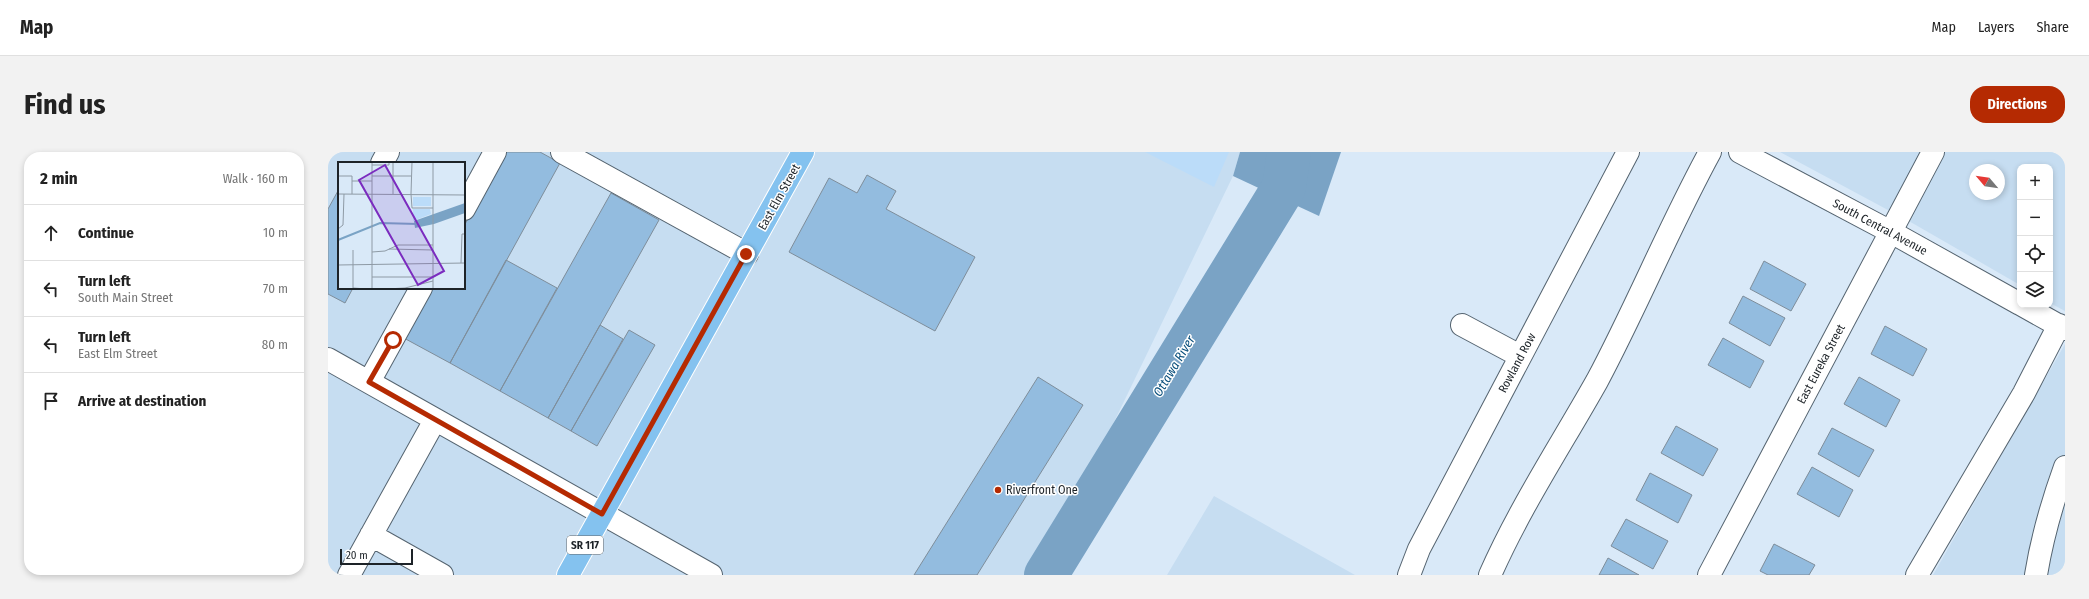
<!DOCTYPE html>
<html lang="en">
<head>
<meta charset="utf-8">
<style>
  body { margin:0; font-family:"Fira Sans Condensed",sans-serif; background:#f2f2f2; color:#222 }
  .controls { position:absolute; right:12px; top:12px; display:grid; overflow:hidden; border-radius:8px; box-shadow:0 2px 6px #0003 }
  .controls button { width:36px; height:36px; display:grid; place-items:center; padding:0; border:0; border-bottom:1px solid #e0e0e0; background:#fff; color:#222; font:20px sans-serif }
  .compass { position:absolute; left:1641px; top:12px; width:36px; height:36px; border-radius:50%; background:#fff; box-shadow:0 2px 6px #0003; rotate:299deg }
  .scale { position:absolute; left:12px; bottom:10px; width:73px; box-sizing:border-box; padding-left:4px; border:2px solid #1d2328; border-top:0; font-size:11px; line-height:14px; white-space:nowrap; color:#1d2328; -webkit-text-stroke:3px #fff; paint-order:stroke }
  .stop { position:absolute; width:12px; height:12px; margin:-9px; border:3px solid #b52a02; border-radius:50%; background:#fff }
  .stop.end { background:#b52a02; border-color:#fff; box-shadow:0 1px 4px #0008 }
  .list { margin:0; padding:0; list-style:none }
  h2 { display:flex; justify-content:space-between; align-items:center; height:52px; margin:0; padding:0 16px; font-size:17px }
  h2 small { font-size:13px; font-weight:400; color:#767676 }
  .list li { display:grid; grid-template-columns:26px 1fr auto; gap:12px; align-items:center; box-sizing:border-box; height:56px; padding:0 16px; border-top:1px solid #e0e0e0 }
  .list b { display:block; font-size:15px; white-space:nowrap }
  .list p { margin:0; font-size:13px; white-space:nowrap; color:#767676 }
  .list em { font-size:13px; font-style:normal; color:#767676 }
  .icon { flex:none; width:22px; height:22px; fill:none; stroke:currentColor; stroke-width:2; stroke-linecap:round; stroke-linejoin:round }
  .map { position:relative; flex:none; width:1737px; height:423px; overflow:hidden; border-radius:16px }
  header { display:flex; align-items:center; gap:24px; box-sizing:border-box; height:56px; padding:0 20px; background:#fff; border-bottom:1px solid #e0e0e0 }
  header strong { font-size:19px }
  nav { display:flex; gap:22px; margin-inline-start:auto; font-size:14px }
  .intro { display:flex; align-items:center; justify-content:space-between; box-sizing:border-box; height:96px; padding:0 24px }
  h1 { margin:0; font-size:28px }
  .button { padding:10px 18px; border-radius:16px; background:#b52a02; color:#fff; font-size:14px; font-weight:700 }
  main { display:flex; gap:24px; padding:0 24px }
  aside { flex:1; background:#fff; border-radius:16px; box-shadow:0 2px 6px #0003 }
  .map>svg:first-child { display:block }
  .built { fill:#c6ddf1; fill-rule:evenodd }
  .green { fill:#bbdcf9 }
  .water { fill:#7aa3c5 }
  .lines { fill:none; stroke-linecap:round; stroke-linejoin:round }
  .river { stroke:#7aa3c5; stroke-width:44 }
  .building { fill:#93bcdf; stroke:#7e8d9a }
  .minor-casing { stroke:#556470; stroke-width:24 }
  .major-casing { stroke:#fff; stroke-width:24 }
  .minor { stroke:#fff; stroke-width:22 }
  .major { stroke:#84c2ef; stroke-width:22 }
  .route { stroke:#b52a02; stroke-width:5 }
  .poi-dot { fill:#b52a02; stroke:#fff; stroke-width:1.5 }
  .labels { text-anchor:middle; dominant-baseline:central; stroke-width:3; stroke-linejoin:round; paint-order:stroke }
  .shield { fill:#fff; stroke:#616568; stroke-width:1 }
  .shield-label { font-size:11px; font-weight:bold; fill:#1d2328 }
  .street-label { font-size:12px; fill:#1d2328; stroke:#fff }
  .poi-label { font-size:12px; fill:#1d2328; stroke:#fff; text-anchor:start }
  .water-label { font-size:13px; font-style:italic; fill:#084e7b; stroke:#fff }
  .inset-river { fill:none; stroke:#7aa3c5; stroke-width:2 }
  .inset-road { fill:none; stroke:#8e9aa5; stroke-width:1 }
  .view { fill:#7b2cbf; fill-opacity:0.15; stroke:#7b2cbf; stroke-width:2 }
  .inset-edge { fill:none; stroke:#1d2328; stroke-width:2 }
</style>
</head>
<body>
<header>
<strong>Map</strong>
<nav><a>Map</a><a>Layers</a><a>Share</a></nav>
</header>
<div class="intro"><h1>Find us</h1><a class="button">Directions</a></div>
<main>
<aside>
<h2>2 min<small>Walk · 160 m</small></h2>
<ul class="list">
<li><svg class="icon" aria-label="ahead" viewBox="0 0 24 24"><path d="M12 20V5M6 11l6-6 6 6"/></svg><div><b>Continue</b></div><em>10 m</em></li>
<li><svg class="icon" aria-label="left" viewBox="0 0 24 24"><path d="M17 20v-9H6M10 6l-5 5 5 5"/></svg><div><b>Turn left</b><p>South Main Street</p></div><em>70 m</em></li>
<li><svg class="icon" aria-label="left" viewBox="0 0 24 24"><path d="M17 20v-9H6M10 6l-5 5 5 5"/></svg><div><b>Turn left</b><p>East Elm Street</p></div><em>80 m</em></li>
<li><svg class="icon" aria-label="arrive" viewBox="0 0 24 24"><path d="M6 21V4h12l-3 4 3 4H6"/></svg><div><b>Arrive at destination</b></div></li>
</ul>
</aside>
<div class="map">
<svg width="1737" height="423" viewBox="0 0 1737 423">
  <rect width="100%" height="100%" fill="#d9e9f8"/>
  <path class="built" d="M0,0H912L905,24L712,423H0ZM11,11H136V136H11Z
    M1452,0H1737V159L1722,151V15H1692V133L1586,72ZM1647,18H1671V42H1647Z
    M1737,192V423H1605Z
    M886,344L1027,423H839Z"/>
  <path class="green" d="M817,0H901L886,35Z"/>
  <path class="water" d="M912,0H1013L991,64L905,24Z"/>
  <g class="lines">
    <path class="river" d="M718,423L956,35L961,0"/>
  </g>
  <path class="building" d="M177,0H212L232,11L122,211L74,185L102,136H136V74Z
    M539,23L568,39L558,57L647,105L607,179L461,100L501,26L529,41Z
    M11,37V136H25L17,151L0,142V57Z
    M283,41L331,68L220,266L172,239Z
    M178,108L229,136L172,239L122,211Z
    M1436,109L1478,132L1463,159L1422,137Z
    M1415,144L1457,166L1442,194L1401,171Z
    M272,173L295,187L243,279L220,266Z
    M1557,174L1599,197L1585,224L1543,202Z
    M301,178L327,193L269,294L243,279Z
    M1395,186L1436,209L1422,236L1380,213Z
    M710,225L755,253L649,423H586Z
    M1531,225L1572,248L1558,275L1516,252Z
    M1348,274L1390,297L1375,324L1333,301Z
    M1504,276L1546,298L1531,325L1490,302Z
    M1484,315L1525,338L1511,365L1469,342Z
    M1322,321L1364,343L1350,371L1308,348Z
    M1298,367L1340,389L1325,417L1283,394Z
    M1446,392L1487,413L1481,423H1440L1432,419Z
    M1280,406L1311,423H1271Z"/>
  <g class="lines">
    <defs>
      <path id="minor" d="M234,0L419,102
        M1412,0L1563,80L1692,152
        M54,11L60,0
        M136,57L167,0
        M1694,153L1737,177
        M1134,173L1192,204
        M0,207L383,423
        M41,230L93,136
        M43,383L114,423
        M21,423L107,268
        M1081,423L1091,397L1300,0
        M1162,423C1192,355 1233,293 1269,229C1309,154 1341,75 1382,0
        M1381,423L1605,0
        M1589,423L1696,241L1731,173
        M1708,423C1714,386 1724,351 1737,315"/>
      <path id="major" d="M240,423L475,0"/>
    </defs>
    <use href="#minor" class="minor-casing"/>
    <use href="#major" class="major-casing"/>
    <use href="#minor" class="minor"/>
    <use href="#major" class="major"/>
  </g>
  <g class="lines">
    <path class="route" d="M65,188L41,230L274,362L418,102"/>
  </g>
  <circle class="poi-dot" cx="670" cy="338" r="4"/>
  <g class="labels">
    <rect class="shield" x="239" y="384" width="36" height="18" rx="3"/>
    <g class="shield-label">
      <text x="257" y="393">SR 117</text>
    </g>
    <g class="street-label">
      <text transform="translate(451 45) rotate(-61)">East Elm Street</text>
      <text transform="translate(1552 75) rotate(28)">South Central Avenue</text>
      <text transform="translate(1189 211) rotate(-62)">Rowland Row</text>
      <text transform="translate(1493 212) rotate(-62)">East Eureka Street</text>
    </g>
    <g class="poi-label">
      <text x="678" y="338">Riverfront One</text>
    </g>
    <g class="water-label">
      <text transform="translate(846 214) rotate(-59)">Ottawa River</text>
    </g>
  </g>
  <g transform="translate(10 10)">
    <rect width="127" height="127" fill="#d9e9f8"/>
    <path d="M75,35H93V44H75ZM75,47H92L93,52L75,59Z" fill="#bbdcf9"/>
    <path d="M127,41V51L96,62L77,66L76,59Z" fill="#7aa3c5"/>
    <path class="inset-river" d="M0,78L42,61L80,62"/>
    <path class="inset-road" d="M34,3H51V0M0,14H14V32M34,14H73M14,19H34M0,32L127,33M55,32V0M73,32L74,46H95M73,32L74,0M95,33V127M95,33V0M0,67L5,63L6,32M51,87L95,88M15,88V127M34,90L47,89L60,83H95M123,101L124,72H127M0,103L127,101M34,115H95M15,126L29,127M34,127V0M48,127L67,126L95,119"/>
    <path class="view" d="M47,3L106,109L80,123L21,18Z"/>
    <rect width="127" height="127" class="inset-edge"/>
  </g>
</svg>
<div class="controls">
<button>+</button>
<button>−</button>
<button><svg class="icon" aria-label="locate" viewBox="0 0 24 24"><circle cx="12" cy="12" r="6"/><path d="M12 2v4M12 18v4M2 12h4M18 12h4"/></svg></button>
<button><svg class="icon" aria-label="layers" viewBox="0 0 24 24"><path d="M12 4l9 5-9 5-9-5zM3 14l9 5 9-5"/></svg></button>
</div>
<svg class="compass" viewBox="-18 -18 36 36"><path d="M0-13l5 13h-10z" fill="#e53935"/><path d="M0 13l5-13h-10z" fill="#767676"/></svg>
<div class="scale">20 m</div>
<div class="stop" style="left:65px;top:188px"></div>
<div class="stop end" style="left:418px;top:102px"></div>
</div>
</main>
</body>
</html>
